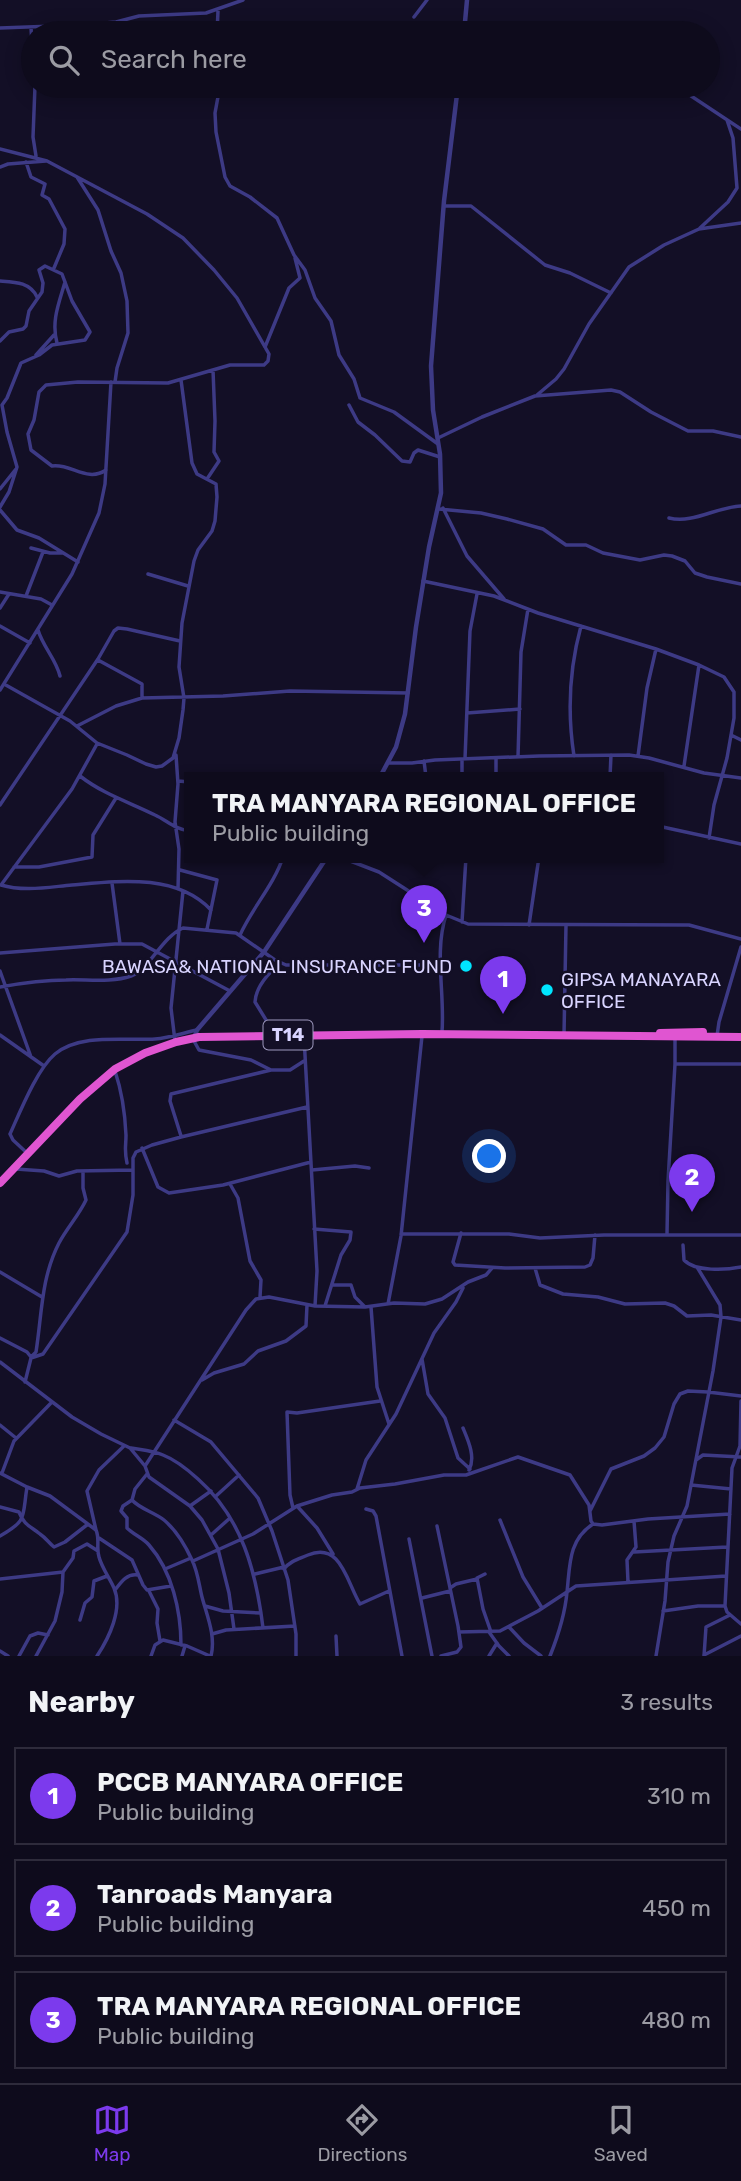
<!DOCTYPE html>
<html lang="en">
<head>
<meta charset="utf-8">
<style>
  body { margin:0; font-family:Rubik,sans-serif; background:#171425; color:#f1f3f6 }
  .you { position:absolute; left:490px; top:1157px; width:24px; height:24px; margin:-18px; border:5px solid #fff; border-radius:50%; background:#1a73e8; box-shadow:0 0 0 10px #1a73e833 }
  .badge { display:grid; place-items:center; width:46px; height:46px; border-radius:50%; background:#7c3aed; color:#fff; font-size:23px; font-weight:700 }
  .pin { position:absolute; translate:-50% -58px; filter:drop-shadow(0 2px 4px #0008) }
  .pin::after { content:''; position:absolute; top:37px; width:24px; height:21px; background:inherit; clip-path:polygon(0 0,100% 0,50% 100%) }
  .popup { position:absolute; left:184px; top:772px; width:480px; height:91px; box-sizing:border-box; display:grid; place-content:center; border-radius:0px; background:#0e0b1c; filter:drop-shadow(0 2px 5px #0005); font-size:23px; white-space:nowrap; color:#9b9ba3 }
  .popup b { font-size:26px; color:#f1f3f6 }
  .popup::after { content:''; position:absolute; left:50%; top:100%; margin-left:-14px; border:14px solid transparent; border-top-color:#0e0b1c }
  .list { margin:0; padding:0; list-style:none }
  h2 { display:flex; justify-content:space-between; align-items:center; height:91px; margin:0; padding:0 28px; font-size:30px }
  h2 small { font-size:23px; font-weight:400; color:#9b9ba3 }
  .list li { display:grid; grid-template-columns:46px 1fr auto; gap:21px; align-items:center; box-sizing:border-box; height:98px; margin:0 14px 14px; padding:0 14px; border:2px solid #2e2b3b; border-radius:0px }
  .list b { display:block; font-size:26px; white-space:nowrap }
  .list p { margin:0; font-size:23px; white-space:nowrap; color:#9b9ba3 }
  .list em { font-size:23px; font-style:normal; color:#9b9ba3 }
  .icon { flex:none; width:38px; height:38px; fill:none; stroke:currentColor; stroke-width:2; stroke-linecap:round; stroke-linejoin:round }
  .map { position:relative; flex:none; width:741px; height:1656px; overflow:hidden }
  .search { position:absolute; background:#0e0b1c; box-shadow:0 4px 18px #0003; left:21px; right:21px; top:21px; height:77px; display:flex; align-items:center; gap:18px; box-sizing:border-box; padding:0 24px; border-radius:38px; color:#9b9ba3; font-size:26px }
  .sheet { height:427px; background:#0e0b1c }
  nav { display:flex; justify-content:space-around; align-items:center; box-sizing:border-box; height:98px; border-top:2px solid #2e2b3b; background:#0e0b1c; font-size:19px; color:#9b9ba3 }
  nav a { display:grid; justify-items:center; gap:4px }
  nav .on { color:#7c3aed }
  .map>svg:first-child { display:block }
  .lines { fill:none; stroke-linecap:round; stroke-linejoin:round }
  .minor { stroke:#3d3a85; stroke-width:3.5 }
  .tertiary { stroke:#3d3a85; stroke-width:4.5 }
  .trunk { stroke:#e055d1; stroke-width:8 }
  .poi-dot { fill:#00e5ff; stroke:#130f26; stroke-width:2.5 }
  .labels { text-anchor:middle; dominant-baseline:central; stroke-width:5; stroke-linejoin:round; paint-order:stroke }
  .shield { fill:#130f26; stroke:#9e99be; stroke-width:2 }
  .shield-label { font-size:18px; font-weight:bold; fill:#d9d4ff }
  .poi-label { font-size:19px; fill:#d9d4ff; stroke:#130f26; text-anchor:end }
</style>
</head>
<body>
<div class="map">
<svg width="741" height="1656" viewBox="0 0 741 1656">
  <rect width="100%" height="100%" fill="#130f26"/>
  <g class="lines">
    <path class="minor" d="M414,17L427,0
      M31,27L33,67
      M0,28L81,25L116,22L139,16L206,13L243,0
      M217,33L218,11
      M35,86L33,137L36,156
      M220,86L215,113L216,132L225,177L230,186L250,197L277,218L294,255L305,270L315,298L331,321L339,355L354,379L360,398L394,412L438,444
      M676,86L741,129
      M0,149L47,161L147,214L183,238L214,270L237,298L269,354L268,361L264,365H230L168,383L78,382L46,385L39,392L34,420L28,434L31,450L52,466C71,463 87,483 106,470
      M26,162L31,177L45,184L42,195L49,199L65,229L64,244L54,268
      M0,167L8,164L46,161
      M77,177L98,210L111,251L121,273L127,301L128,333L117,368L115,382
      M444,206H471L545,265L570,273L611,293
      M700,228L728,202L737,188L733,138L727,120
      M0,281C15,282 30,282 37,297
      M0,341L9,332L23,329L26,326L29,311L42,292L43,283L39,270L45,266L62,274L72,301L90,332L85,340L52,345L39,355L21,363L7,398L2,405L7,432L17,467L9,492L0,507
      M57,343C51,321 59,303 65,282
      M265,347L289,288L300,278L295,258
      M36,355L54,335
      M537,395L556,379L564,369L589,324L629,267L664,245L699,229L741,223
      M349,405L358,422L375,435L402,461L410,462L414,453L418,450L440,457
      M438,438L482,417L535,396L611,390L620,392L651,412L688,431H713L741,437
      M207,479L219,461L214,452L215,421L213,370
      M0,489L16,469
      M443,508L467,556L504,599
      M439,509L481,513L507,519L543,529L566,545H586L603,553L640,560L664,555L672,556L685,561L695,573L707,577L741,584
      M0,510L17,530L39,538L78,562
      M669,518C693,524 716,507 741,506
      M31,548L50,553H61
      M148,574L188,586
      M423,581L494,596L538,613L656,649L699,665L724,677L734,692V718L727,758L714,805L709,838
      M0,592L41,599L52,605
      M26,596L43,552
      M0,608L9,594
      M0,626L30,643
      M38,630C43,647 56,659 60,676
      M98,660L142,684V698
      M4,684L70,721L97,743L127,755L146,764L156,767L162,766L173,758L179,738L183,710L184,698L179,667L182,623L194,561L198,550L212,531L215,521L217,497L216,484L197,474L192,463L181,380
      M0,690L72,574L99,513L105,484L111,382
      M467,713L520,709
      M77,726L116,706L142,698L223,696L290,691L408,693
      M731,735L741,740
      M176,755L178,784L175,822L179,849L178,889
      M574,756C567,711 569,670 581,626
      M638,756L647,688L656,649
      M518,757L521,652L528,609
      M465,759L470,631L477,594
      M496,759V777
      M424,761L426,777
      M388,763H412L435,760L539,756L629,755L649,758L704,773L741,778
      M684,766L699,665
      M80,776C103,794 129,802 155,815C168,821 174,829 190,831
      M462,777V759
      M610,777L611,755
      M178,781L190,782
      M0,805L98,659L114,631L118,628L127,629L180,641
      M658,826L741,844
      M272,857L282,860
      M340,857L379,872L446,915L468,924L689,925L741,939
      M14,867H39L92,857L93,835L116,798
      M180,870L217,880L207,929
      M112,883L120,944
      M1,885C24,892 49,887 72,885C118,881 176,873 211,910
      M1,885L72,789L97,744
      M462,922L466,857
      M529,925L539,857
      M240,935C252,908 274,885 283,857
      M0,953L115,944H142L230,991
      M280,963C269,973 256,986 255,1002L271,1028L293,1029L297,1033
      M0,971L31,1057
      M0,987C22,983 43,980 66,980C86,979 111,983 131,976C149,970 162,937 183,928L236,933L275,960L286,965H441
      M442,1032C445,994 434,952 446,915
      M0,1035L44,1066
      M564,1035L566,925
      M717,1036L719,1022L741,947
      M304,1037L317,1271L315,1306
      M175,1041L171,1008L183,891
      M194,1041L199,1050L251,1060L271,1070
      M675,1064H741
      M115,1071C122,1092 125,1112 126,1135C126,1147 124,1150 127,1163
      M181,1136L170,1101L171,1094L271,1070H290L304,1061
      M142,1148L158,1187L169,1193L223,1185L311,1162
      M27,1153L13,1140L10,1134C20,1112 37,1069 55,1054C81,1033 124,1041 155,1039C169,1038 183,1033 197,1030
      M16,1169L44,1171L59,1176L77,1171L133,1170
      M312,1170L355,1166L369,1168
      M230,1184L238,1198L250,1261L261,1280L260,1297
      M314,1229L351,1232L350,1240L341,1255L325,1306
      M461,1233L453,1262L455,1265L505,1268L585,1267L590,1265L593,1258L595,1235
      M401,1234H509L540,1238L604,1235H741
      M667,1234L668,1181L675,1064V1037
      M683,1245L684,1260C695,1272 726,1270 741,1267
      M535,1268L540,1285L563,1294L598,1297L625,1304L665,1303L674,1306L687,1316L711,1315L741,1320
      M0,1272L42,1297
      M332,1285H351L355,1297L364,1306
      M388,1304L401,1236L422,1036
      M371,1307L377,1387L389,1424
      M0,1338L27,1352L31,1357L36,1352C42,1314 41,1278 59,1243C67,1228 79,1215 86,1200L83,1188V1171
      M422,1359L428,1394L445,1418L458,1458L470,1469
      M0,1362L72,1417L101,1434L130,1448L145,1466L149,1477L190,1506L202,1520L218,1549L229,1593L234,1629
      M202,1380L214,1373L244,1364L258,1351L286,1341L306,1326L307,1305
      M25,1382L31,1358L43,1354L127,1232L133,1195V1158L136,1152L152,1145L181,1137L307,1107
      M741,1401L740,1446L732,1468L725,1606L727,1612L741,1624
      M174,1420L211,1442L258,1498L272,1531L288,1580L296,1634V1656
      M0,1425L16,1438
      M463,1428C468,1440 476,1457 469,1470
      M131,1448C142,1450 153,1451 163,1455C176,1460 187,1469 198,1479C242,1518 256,1571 263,1628
      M696,1460L703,1455L741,1457
      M145,1466L246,1310L256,1299L269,1297L315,1306L365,1307L394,1303L425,1304L442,1299L468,1282L486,1275L492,1268
      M0,1473L27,1487L50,1496L96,1530C100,1539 96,1548 99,1557C102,1568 109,1577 114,1588C123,1609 109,1638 97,1656
      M2,1473L14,1441L51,1403
      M147,1474L135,1489L132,1500C140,1509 154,1512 164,1520C176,1530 186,1547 192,1560C198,1572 199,1585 202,1597C207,1616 216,1636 211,1656
      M691,1485L731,1489
      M357,1489L366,1460L396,1414L434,1333L456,1302L463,1288
      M216,1496L239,1475
      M132,1500L123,1506L121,1511L127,1518V1528C134,1535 143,1538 149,1545C172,1571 181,1611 181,1645
      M190,1506L211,1491
      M297,1506L317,1528L333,1554
      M0,1507L19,1512C24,1525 30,1526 40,1534C46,1538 49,1543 54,1547L65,1542L88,1524
      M293,1508L290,1495L287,1412L297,1413L380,1401
      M366,1509L373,1511L376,1516L402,1656
      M590,1511L611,1469L644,1456L655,1448L664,1437L674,1404L680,1394L688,1391L708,1392L741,1396
      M500,1520L523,1577L542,1608
      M437,1526L458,1626L461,1647L457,1652L441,1656
      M96,1530L87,1491L99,1470L124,1446
      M211,1535L230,1518
      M0,1536C28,1520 22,1518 27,1487
      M99,1538L132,1560L143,1585L147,1590L171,1586
      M409,1539L432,1656
      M634,1552L727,1547
      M193,1561L253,1534L297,1506L332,1495L352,1492L360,1488L395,1484L444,1475H466L518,1457L570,1475L589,1505L591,1521L593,1524
      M165,1569L191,1558
      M284,1569C290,1561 299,1559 308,1555C341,1541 347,1583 360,1604L389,1591
      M255,1574L284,1567
      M485,1574L477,1578L483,1609L491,1632
      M0,1579L63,1572
      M628,1582L627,1560L636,1547L634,1521
      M450,1588L456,1584L477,1579
      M115,1590C121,1582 127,1573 138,1575
      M149,1591L158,1609L157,1623L160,1641
      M422,1598L450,1591
      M205,1606L223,1611L261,1613
      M663,1611L698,1606H725
      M80,1620L85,1603L92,1597L94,1581L107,1576
      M509,1627L524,1643L541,1656
      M459,1632L500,1631L538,1611L576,1586L726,1576
      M489,1632L499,1646L509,1656
      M212,1634L226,1630L295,1626
      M336,1636L337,1656
      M0,1651L8,1656
      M704,1655L741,1636
      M19,1656L30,1636L38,1633L48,1635
      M36,1656L55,1621L62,1592L63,1572L73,1558L74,1551L87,1544L98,1551
      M151,1656L155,1645L163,1640L187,1646L210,1656
      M182,1656L185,1646
      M489,1656L497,1643
      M550,1656C558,1636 565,1614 567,1592C570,1566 568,1540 593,1524L602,1525L648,1519L730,1514
      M656,1656L665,1601L668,1562L674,1536L687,1506L713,1371L721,1317L720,1305L697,1267
      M704,1656L706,1627L730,1615"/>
    <path class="tertiary" d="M464,33L467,0
      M380,777L396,747L405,714L416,627L429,547L441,493L440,454L433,410L431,366L444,201L458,86
      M194,1038L197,1030L264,952L327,857"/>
    <path class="trunk" d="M660,1033L703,1032
      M0,1183L80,1099L115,1069L145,1053L176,1042L199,1037L422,1034L741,1037"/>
  </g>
  <g class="poi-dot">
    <circle cx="466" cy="966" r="7"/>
    <circle cx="547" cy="990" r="7"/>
  </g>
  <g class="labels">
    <rect class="shield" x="263.5" y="1020.5" width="49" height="29" rx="5"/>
    <g class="shield-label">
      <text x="288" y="1035">T14</text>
    </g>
    <g class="poi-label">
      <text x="452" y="966">BAWASA&amp; NATIONAL INSURANCE FUND</text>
      <text x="561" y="979" text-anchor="start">GIPSA MANAYARA<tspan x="561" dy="22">OFFICE</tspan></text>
    </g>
  </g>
</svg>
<div class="you"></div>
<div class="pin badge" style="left:503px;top:1014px">1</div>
<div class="pin badge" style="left:692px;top:1212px">2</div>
<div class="pin badge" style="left:424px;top:943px">3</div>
<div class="popup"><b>TRA MANYARA REGIONAL OFFICE</b>Public building</div>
<div class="search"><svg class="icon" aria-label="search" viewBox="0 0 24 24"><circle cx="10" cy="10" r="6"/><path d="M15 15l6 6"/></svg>Search here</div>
</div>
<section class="sheet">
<h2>Nearby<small>3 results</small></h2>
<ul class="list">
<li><span class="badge">1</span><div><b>PCCB MANYARA OFFICE</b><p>Public building</p></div><em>310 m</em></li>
<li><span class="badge">2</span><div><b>Tanroads Manyara</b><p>Public building</p></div><em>450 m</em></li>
<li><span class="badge">3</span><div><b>TRA MANYARA REGIONAL OFFICE</b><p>Public building</p></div><em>480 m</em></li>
</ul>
</section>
<nav>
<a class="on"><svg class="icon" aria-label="map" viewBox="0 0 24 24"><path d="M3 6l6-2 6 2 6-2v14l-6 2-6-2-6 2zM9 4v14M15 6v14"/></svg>Map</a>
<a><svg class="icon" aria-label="directions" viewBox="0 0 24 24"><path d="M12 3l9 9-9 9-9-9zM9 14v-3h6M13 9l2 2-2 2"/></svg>Directions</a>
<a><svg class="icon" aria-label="saved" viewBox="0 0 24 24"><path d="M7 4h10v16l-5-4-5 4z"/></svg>Saved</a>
</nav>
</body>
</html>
